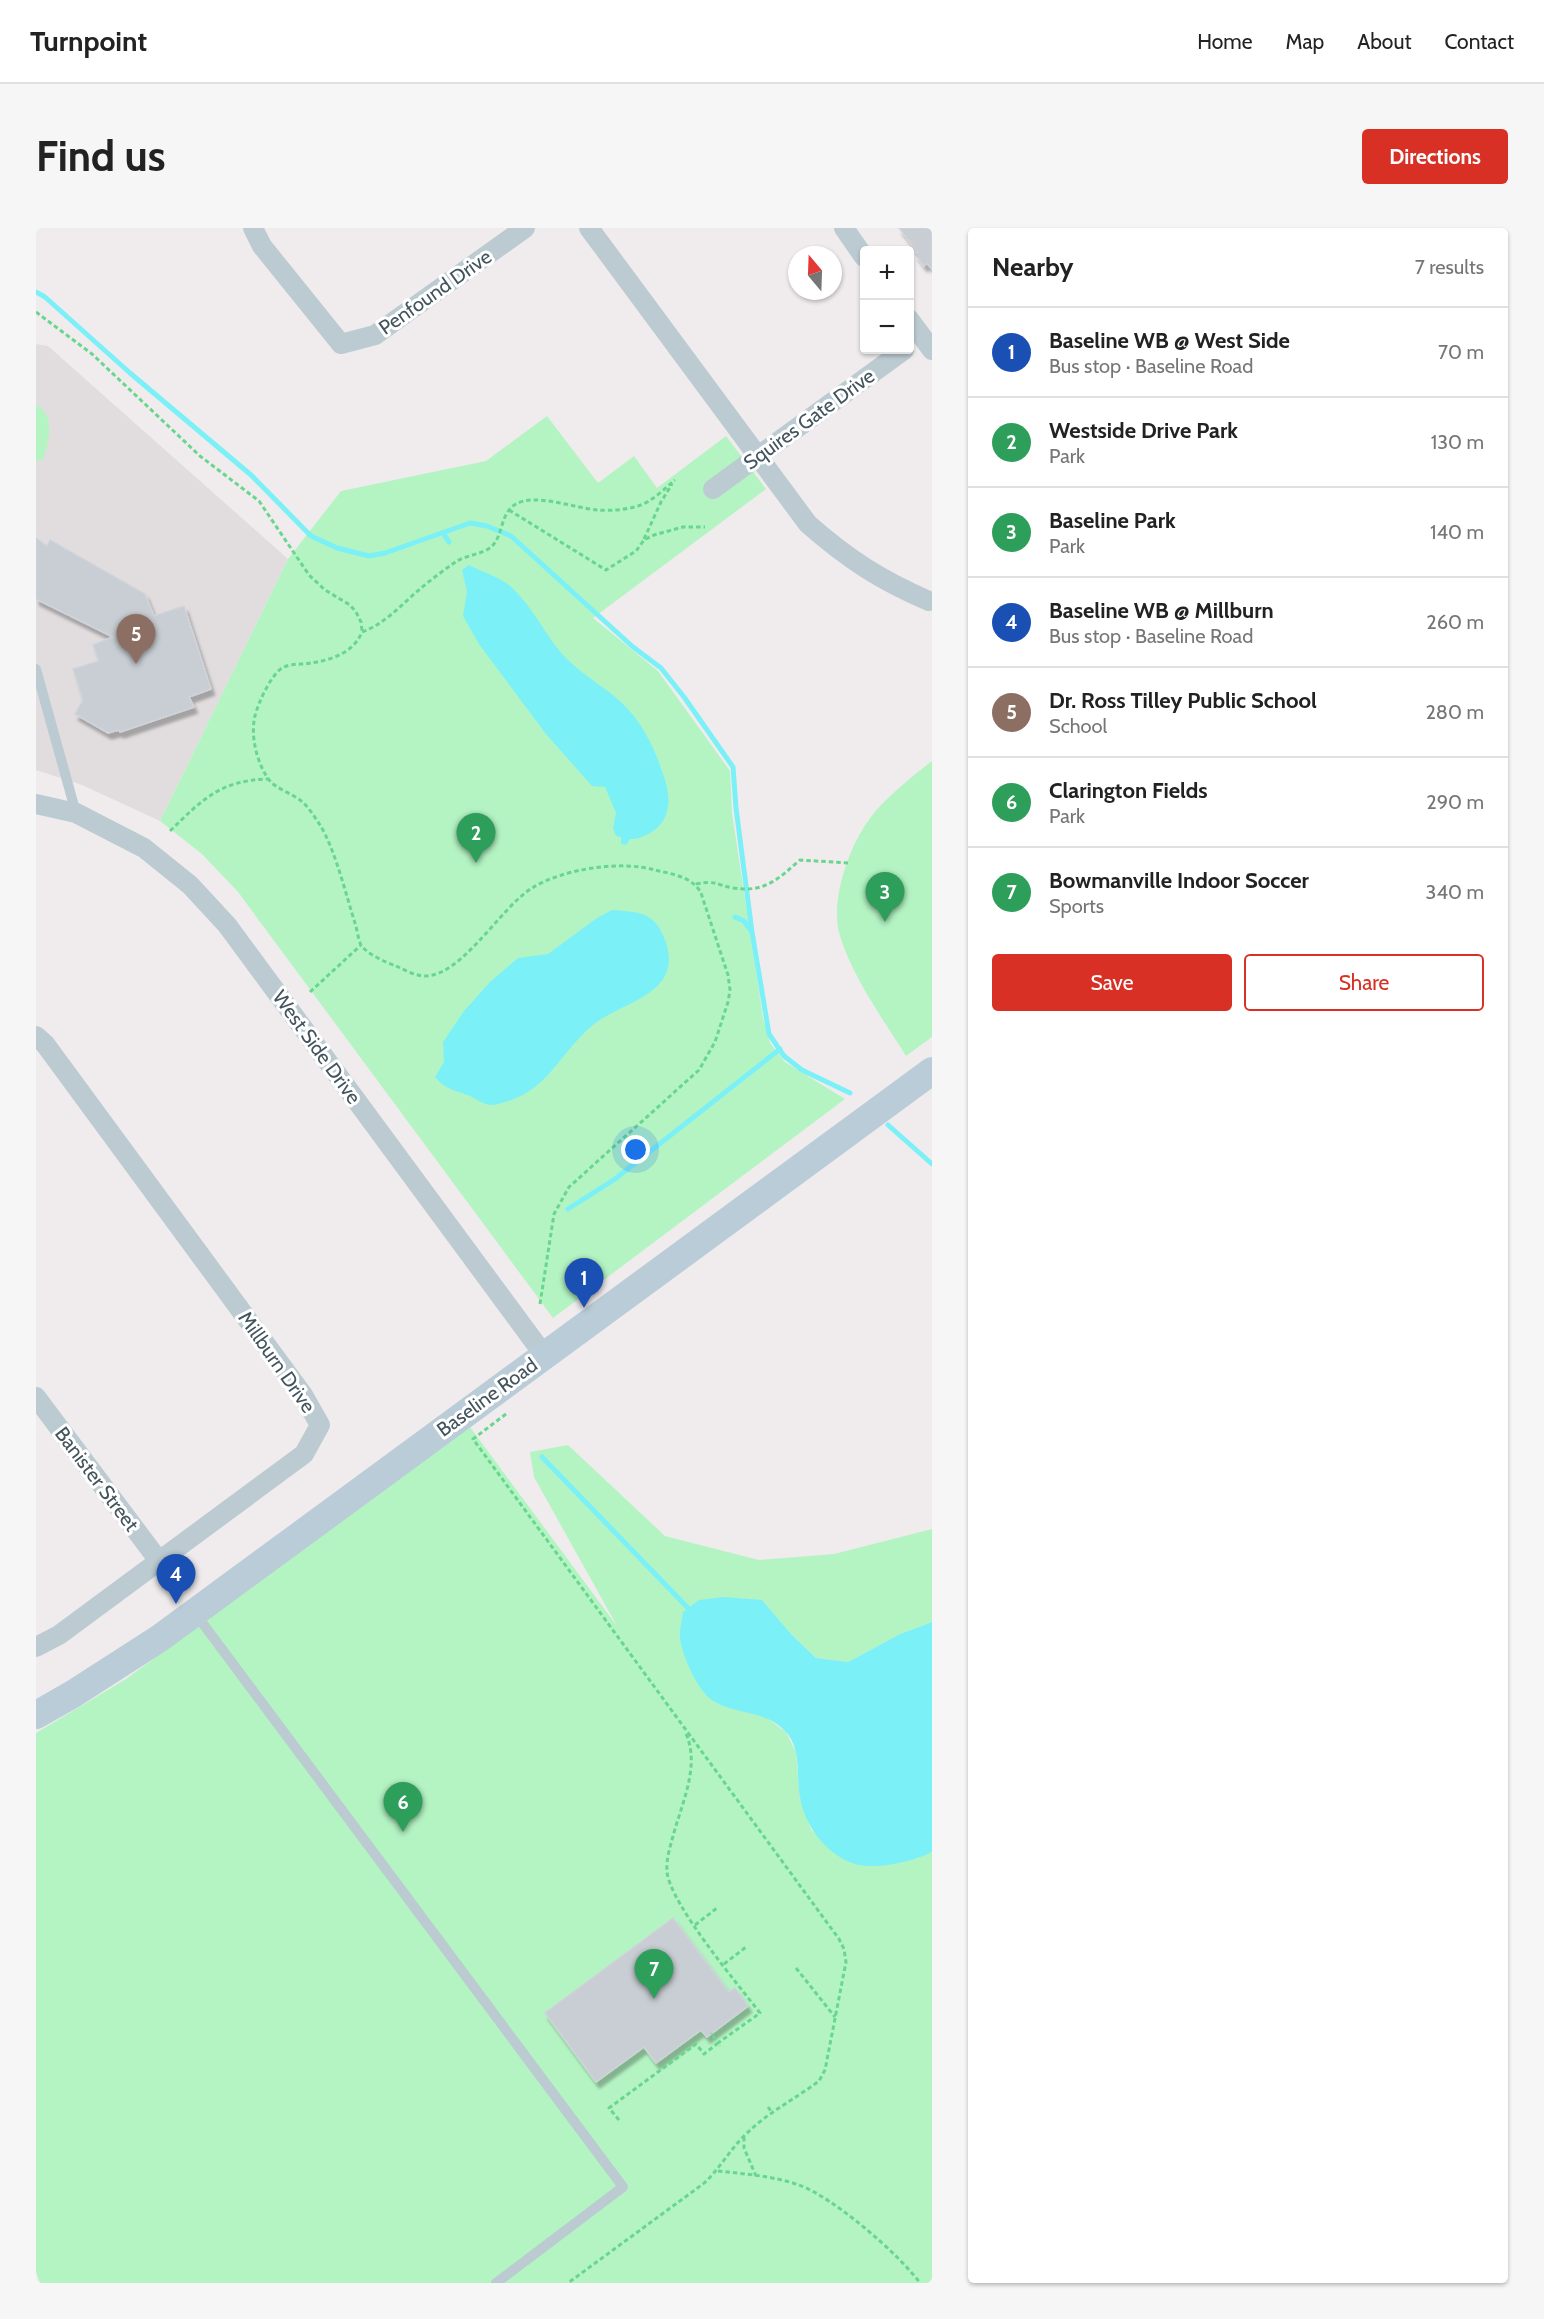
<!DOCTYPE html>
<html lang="en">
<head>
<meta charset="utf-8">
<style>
  body { margin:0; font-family:Cabin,sans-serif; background:#f6f6f6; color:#222 }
  .controls { position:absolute; right:18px; top:18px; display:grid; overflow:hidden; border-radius:6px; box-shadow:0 2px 4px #0004 }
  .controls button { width:54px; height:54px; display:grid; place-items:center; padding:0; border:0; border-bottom:2px solid #e0e0e0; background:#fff; color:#222; font:30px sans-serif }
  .compass { position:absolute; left:752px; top:18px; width:54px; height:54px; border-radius:50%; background:#fff; box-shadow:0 2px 4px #0004; rotate:341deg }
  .you { position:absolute; left:600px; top:922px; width:21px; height:21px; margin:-15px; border:4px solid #fff; border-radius:50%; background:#1a73e8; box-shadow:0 0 0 9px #1a73e833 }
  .badge { display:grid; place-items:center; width:39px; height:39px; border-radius:50%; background:#d93025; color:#fff; font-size:20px; font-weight:700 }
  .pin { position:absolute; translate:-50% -50px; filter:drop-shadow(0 2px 3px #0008) }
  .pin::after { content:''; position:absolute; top:32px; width:21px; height:18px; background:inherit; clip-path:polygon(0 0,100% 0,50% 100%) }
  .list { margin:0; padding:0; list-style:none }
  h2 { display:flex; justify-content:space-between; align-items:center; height:78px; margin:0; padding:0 24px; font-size:26px }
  h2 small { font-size:20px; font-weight:400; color:#767676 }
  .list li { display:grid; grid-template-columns:39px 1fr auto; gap:18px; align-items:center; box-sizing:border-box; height:90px; padding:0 24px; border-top:2px solid #e0e0e0 }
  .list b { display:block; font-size:22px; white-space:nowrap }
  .list p { margin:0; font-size:20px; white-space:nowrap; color:#767676 }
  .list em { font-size:20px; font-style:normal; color:#767676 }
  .actions { display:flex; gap:12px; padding:18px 24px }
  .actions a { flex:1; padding:14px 0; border:2px solid #d93025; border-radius:6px; text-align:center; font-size:21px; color:#d93025 }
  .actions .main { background:#d93025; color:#fff }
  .map { position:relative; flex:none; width:896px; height:2055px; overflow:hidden; border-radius:6px }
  header { display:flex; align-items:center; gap:36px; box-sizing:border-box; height:84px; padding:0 30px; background:#fff; border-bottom:2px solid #e0e0e0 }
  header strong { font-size:28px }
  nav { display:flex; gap:33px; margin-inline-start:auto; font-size:21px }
  .intro { display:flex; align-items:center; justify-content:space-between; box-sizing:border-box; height:144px; padding:0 36px }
  h1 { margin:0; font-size:42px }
  .button { padding:15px 27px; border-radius:6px; background:#d93025; color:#fff; font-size:21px; font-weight:700 }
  main { display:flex; gap:36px; padding:0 36px }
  aside { flex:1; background:#fff; border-radius:6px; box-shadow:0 2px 4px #0004 }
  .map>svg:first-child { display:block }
  .education { fill:#e1dddf }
  .green { fill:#b4f4c3 }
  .water { fill:#7cf0f7 }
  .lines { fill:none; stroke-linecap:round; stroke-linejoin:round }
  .stream { stroke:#7cf0f7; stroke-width:5 }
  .building { fill:#c8ced3; stroke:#d0d4da; stroke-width:1.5; filter:url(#shadow) }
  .path { stroke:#68d68f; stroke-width:3; stroke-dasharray:4.5 3; stroke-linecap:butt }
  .lane { stroke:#bbcbd1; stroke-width:10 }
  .street { stroke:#bbcbd1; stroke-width:20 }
  .secondary { stroke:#baccd7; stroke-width:28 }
  .labels { text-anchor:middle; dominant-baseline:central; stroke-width:6; stroke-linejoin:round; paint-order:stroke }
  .street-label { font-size:20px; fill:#43545d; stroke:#fff }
</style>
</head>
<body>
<header>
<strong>Turnpoint</strong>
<nav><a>Home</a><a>Map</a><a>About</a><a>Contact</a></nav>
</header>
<div class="intro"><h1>Find us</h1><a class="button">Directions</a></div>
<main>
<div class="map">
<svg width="896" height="2055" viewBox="0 0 896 2055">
  <defs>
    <filter id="shadow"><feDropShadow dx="3.5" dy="6" stdDeviation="1.5" flood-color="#0004"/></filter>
  </defs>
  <rect width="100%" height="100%" fill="#f0eced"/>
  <path class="education" d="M0,116L12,118L252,331L124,593L46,557L0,542Z"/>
  <path class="green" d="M0,177C20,186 13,215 7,231L0,234Z
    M511,188L562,255L598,228L621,260L690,208L730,261L557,390L622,443L694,543L696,585L727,790L734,815L749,834L809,871L517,1090L202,664L166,626L124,593L252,331L305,263L450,233Z
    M896,533V809L870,828C847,791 817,750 804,708C793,672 814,614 838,585C851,569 879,546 896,533Z
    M434,1199L581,1398L498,1249L494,1224L532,1217L629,1308L723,1332L798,1326L896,1301V1394L864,1406L812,1434L780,1430L754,1405L679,1474L727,1487L750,1504L760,1524L764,1571L776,1603L894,1625L896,1624V2055H4L0,2044V1505L90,1451Z"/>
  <path class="water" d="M433,337C446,344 464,349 474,358C497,378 509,408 530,430C544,444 561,455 577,467C602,487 616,513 626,543C632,559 636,575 628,591C623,602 605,612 594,611L590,617L585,616V609L580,608L577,600L580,585L569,559L556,558L510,506L443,416L427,388L431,364L426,342Z
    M576,682C601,684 617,683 628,709C651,767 586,773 557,797C525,823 512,863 469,874C465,875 459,877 455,877C449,877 440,871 434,868C421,863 408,861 399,849L408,834L407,814L428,783L454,754L482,730L512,726L561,690Z
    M688,1369L726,1372L754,1405L780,1430L812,1434L864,1406L896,1394V1624C876,1634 837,1643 816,1635C789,1625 769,1597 764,1570C760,1548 766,1522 750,1504C730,1482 702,1487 679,1474C662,1465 647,1429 644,1411C643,1403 646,1392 647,1384L663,1372Z"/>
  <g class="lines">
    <path class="stream" d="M0,64L9,69L94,145L215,247L275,308L301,320L333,328L349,325L434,295L451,298L475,308L597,419L625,440L648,469L697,539L700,580L716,704
      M407,305L413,314
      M699,689L708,693L716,704L733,806L748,828L766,842L814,865
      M852,897L896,936
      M532,981L579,951L744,821
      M506,1229L652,1380"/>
  </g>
  <path class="building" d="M863,0H896V41L891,35L888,38L879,26L882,24Z
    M0,310L11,318L14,312L109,366L118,388L148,378L175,461L153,469L158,479L84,504L83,502L72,505L39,486L47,472L37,441L63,433L57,417L77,409L0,371Z
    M637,1690L693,1764L699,1760L712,1778L671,1809L665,1802L620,1835L608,1819L560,1854L509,1785Z"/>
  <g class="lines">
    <path class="path" d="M0,84L56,126L164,228L223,273L273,347L289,362L314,377L320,384L325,394L326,403
      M473,282L570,342L600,323L608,312L618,307L647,299H669
      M608,311L625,274L636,256
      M134,603C166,572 184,552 233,551
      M660,656C680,652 680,657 697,660C729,665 742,651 764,632L812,635
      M274,764L325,717
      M504,1076L518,986L533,959L663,842L679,814L692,774L694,762L692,747L665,665C657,649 636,646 619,642C584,632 527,641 496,660C464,680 426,748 389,748C379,748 369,742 360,738C349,734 331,726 325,717C322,711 321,701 319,695C310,667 299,621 284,597C278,588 272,578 264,572C255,565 241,561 234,553C221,537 214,507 219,488C222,475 236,444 248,439C257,435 266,437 275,435C296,432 318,424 326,404C349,396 366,376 384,361C396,351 409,341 421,333C431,327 447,326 455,319C468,308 463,286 480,276C498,265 540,280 561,282C574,283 589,282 602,278C616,274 628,261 639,252
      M470,1186L437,1211L803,1711L808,1721L810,1734L789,1842L783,1853C759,1871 731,1885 710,1906C694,1921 684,1941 667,1956L532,2055
      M650,1506C665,1539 644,1579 636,1612C633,1622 630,1634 631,1644C635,1677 701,1755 724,1785L682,1815L675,1805
      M659,1697L681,1680
      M688,1736L710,1719
      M760,1740L799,1789
      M732,1879L737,1886
      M583,1892L573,1880L660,1816L668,1826L682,1815L684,1818
      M708,1909V1920L720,1948
      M682,1943C709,1946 737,1948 763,1957C797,1969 863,2026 884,2055"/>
    <path class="lane" d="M0,441L40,585
      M159,1385L587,1959L460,2055"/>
    <path class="street" d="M217,0L226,18L305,116L339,107L489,0
      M553,0L772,296C812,331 844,352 893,373
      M808,0L828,29
      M873,91L896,122
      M677,261L868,122
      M0,576L40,585L108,620L154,657L191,697L508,1127
      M0,808L9,816L267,1167L284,1197L268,1226L23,1407L0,1419
      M0,1169L123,1333"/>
    <path class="secondary" d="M0,1487L37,1466L124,1410L896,843"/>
  </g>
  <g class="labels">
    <g class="street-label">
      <text transform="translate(399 64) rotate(-35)">Penfound Drive</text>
      <text transform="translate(773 191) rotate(-36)">Squires Gate Drive</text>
      <text transform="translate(281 819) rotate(54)">West Side Drive</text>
      <text transform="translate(241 1134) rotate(55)">Millburn Drive</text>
      <text transform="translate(451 1169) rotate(-36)">Baseline Road</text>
      <text transform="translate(61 1251) rotate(53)">Banister Street</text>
    </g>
  </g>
</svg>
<div class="controls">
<button>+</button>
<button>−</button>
</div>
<svg class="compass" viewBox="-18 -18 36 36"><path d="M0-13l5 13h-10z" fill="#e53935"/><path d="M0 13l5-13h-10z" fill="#767676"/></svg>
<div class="you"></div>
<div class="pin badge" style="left:548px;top:1080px;background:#1a4fb4">1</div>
<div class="pin badge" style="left:440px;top:635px;background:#2e9e5b">2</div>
<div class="pin badge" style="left:849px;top:694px;background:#2e9e5b">3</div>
<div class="pin badge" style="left:140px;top:1376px;background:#1a4fb4">4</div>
<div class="pin badge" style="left:100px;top:436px;background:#8d6e63">5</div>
<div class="pin badge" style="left:367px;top:1604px;background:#2e9e5b">6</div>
<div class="pin badge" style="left:618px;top:1771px;background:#2e9e5b">7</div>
</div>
<aside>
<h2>Nearby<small>7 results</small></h2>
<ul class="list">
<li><span class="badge" style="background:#1a4fb4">1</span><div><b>Baseline WB @ West Side</b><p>Bus stop · Baseline Road</p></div><em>70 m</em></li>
<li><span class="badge" style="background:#2e9e5b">2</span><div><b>Westside Drive Park</b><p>Park</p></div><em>130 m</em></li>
<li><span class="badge" style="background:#2e9e5b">3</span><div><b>Baseline Park</b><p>Park</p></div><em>140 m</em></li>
<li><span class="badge" style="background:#1a4fb4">4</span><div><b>Baseline WB @ Millburn</b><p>Bus stop · Baseline Road</p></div><em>260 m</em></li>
<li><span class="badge" style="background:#8d6e63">5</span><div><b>Dr. Ross Tilley Public School</b><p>School</p></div><em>280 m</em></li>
<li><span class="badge" style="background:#2e9e5b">6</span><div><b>Clarington Fields</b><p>Park</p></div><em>290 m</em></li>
<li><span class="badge" style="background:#2e9e5b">7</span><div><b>Bowmanville Indoor Soccer</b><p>Sports</p></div><em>340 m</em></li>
</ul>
<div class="actions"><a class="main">Save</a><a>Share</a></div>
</aside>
</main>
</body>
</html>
